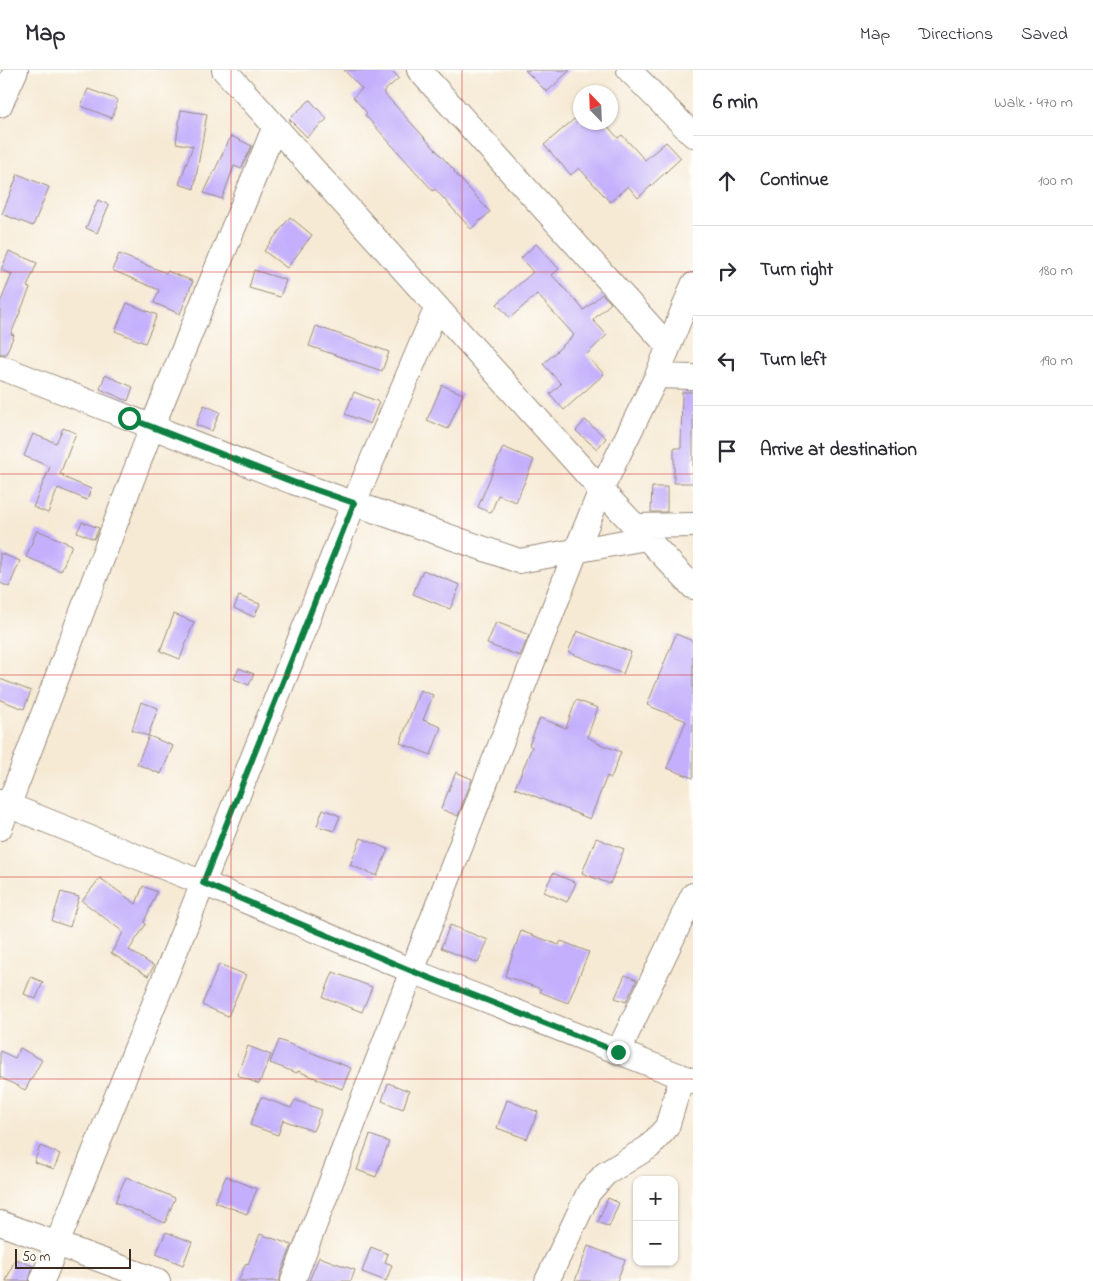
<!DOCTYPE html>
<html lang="en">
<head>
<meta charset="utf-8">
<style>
  body { margin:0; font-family:"Indie Flower",sans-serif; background:#f7f7f7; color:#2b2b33 }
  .controls { position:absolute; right:15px; bottom:15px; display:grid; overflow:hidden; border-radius:10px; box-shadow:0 1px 4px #0004 }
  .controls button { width:45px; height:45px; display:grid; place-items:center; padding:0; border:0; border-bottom:1px solid #e1e1e2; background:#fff; color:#2b2b33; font:25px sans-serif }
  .compass { position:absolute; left:573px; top:15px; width:45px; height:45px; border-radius:50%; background:#fff; box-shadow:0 1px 4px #0004; rotate:337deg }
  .scale { position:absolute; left:15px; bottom:12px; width:116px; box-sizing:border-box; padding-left:5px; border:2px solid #3b2a1e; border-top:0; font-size:14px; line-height:18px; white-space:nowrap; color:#3b2a1e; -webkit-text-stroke:4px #fdfcf7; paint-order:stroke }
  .stop { position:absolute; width:15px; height:15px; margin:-11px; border:4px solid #0b8043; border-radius:50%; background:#fff }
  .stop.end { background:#0b8043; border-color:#fff; box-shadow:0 1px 5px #0008 }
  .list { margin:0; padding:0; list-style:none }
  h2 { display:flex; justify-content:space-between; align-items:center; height:65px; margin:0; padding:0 20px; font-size:21px }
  h2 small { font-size:16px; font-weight:400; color:#7c7c81 }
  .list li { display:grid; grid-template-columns:32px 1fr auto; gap:15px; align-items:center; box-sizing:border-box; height:90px; padding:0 20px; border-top:1px solid #e1e1e2 }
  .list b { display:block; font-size:19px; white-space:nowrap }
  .list em { font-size:16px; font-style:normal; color:#7c7c81 }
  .icon { flex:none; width:28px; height:28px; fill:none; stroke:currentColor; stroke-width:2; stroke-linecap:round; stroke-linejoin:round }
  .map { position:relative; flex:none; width:693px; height:1211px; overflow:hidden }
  header { display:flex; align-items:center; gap:30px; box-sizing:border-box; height:70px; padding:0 25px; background:#fff; border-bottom:1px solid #e1e1e2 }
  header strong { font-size:24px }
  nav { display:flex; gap:28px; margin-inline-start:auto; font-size:18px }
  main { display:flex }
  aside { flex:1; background:#fff }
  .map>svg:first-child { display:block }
  .building { fill:#c3affc }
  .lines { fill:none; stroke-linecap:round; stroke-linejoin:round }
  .minor-casing { stroke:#988a7a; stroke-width:26 }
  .minor { stroke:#fff; stroke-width:24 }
  .route { stroke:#0b8043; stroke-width:6 }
  .grid { fill:none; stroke:#d62828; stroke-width:1; stroke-opacity:0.55 }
</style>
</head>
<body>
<header>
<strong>Map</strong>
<nav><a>Map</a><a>Directions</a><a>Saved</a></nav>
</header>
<main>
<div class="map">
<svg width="693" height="1211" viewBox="0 0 693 1211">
  <rect width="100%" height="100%" fill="#fdfcf7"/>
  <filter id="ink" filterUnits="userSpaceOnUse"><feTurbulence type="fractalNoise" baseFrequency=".02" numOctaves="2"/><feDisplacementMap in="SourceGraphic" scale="10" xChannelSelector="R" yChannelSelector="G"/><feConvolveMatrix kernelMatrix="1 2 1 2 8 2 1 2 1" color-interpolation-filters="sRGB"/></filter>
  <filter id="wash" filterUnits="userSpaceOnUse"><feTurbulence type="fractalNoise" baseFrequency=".0096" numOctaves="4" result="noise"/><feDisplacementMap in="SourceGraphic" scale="20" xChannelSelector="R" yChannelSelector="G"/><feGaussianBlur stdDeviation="1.12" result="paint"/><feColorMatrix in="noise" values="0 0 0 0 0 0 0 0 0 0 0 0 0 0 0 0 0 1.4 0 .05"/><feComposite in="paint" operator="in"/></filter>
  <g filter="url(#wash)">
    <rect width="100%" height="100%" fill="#f6ead5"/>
    <g id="blocks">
      <path class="building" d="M344,0H391L399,8L383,22L455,101L454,102L490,142L471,159L435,119L433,121L365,45L367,43L353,27L362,19Z
        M525,0H570L547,22Z
        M88,19L118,30L112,48L81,36Z
        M310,30L327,49L307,67L289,49Z
        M181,40L207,44L194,119L179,114L193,76L176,73Z
        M580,44V52H604L618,68L622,65L645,90L666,72L681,88L638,128L628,116L610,132L579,98L571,105L544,75Z
        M231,66L252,76L241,99L234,96L222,129L204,123Z
        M18,104L49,117L33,156L2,144Z
        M98,130L109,135L97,163L86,158Z
        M290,147L312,165L287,198L264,181Z
        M536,174L559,199L552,205L584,240L602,224L611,233L593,250L607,265L586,285L604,304L564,340L550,324L561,314L543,294L574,265L537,224L510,248L497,234L533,202L521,188Z
        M9,181L37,193L27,217L30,218L11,264L14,265L6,284H0V233L12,204L1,200Z
        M119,184L166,203L167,201L193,211L180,244L154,233L159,220L112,200Z
        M254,200L286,210L280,227L249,218Z
        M127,233L157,245L145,273L115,261Z
        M316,256L389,282L382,301L309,276Z
        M105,305L133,317L128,331L100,319Z
        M442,315L463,324L448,359L427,350Z
        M354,322L379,332L370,354L345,344Z
        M682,322H693V413H674V378H681Z
        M204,335L220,342L212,361L196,355Z
        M585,350L606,368L597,379L576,361Z
        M63,358L76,363L60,404L64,405L63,407L91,419L87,430L58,418L48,443L33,437L50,397L24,386L33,364L56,373Z
        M503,377L534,390L516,432L498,425L491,443L478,437Z
        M652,417H667V442H651Z
        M82,452L99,458L94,469L77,462Z
        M37,460L72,475L61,501L26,487Z
        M0,483L20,491L9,517L0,513Z
        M423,500L460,515L450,539L413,524Z
        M239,526L260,534L254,547L234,538Z
        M174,544L194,552L180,589L160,581Z
        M496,552L529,565L520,586L487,574Z
        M577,561L631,582L623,604L568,582Z
        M676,564L693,571V708L667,698L686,651L647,635Z
        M239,598L254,604L249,615L234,609Z
        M0,609L31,621L24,639L0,630Z
        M420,620L433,625L423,650L441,657L431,685L400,673Z
        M576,630L598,638L587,667L597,672V673L621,682L611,708L607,706L590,749L515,718L532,677L529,675L540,648L566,658Z
        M141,632L158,638L148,666L132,660Z
        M149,666L173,676L161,704L137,694Z
        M456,702L472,709L458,746L441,739Z
        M323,739L340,746L334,761L317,756Z
        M361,768L388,779L377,806L350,795Z
        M596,768L624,779L610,814L582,803Z
        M553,803L576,813L567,832L544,822Z
        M100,808L136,834L143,816L157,822L144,852L146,854L129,880L154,896L148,906L111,883L123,863L121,862L122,861L82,831Z
        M61,822L79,827L70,857L52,851Z
        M450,855L488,870L478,893L441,878Z
        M521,861L559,875L561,871L589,882L568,933L540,922L541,919L505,906Z
        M219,894L246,905L228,946L202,935Z
        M333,902L372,917L362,942L323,927Z
        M625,905L637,910L626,932L615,928Z
        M31,907L43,912L36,929L24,924Z
        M279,970L351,998L342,1019L298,1001L297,1003L270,993Z
        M248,976L271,985L259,1014L237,1005Z
        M20,978L42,990L25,1020L0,1007V981L15,988Z
        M388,1013L409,1021L403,1039L382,1031Z
        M261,1027L291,1038L295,1030L322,1040L313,1061L283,1050L278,1065L250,1055Z
        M507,1030L538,1042L527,1069L497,1058Z
        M370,1065L389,1072L376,1107L357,1100Z
        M40,1076L60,1084L54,1099L34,1092Z
        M226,1106L257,1119L247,1144L215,1132Z
        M126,1107L175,1128L165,1153L115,1132Z
        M608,1128L619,1133L609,1157L598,1152Z
        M166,1162L192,1172L183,1195L156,1184Z
        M260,1164L292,1175L280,1206V1211H238L246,1193L248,1194Z
        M588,1176L625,1190L617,1211H575Z
        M371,1177L388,1184L385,1192L392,1195L386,1211L362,1202Z
        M319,1187L355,1200L351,1211H309Z
        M15,1189L33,1196L29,1211H6Z"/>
    </g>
  </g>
  <g filter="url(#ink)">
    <use href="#blocks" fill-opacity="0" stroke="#988a7a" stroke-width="1"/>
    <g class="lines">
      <defs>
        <path id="minor" d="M224,0L237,14L601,420L693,517
          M419,0L668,276
          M629,0L693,65
          M0,35L16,0
          M0,297L293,412L519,491L646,468
          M657,306L693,307
          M634,456L693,455
          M0,732L203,813L412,901L693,1011
          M0,758L152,357L275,56
          M618,982L693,825
          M0,1153L158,1211
          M42,1211L203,813L354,433L437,237
          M293,1211L412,901L576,481L601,420L657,306L693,215
          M547,1211L589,1122L605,1104L649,1077L667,1057L682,1007"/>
      </defs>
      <use href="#minor" class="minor-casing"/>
      <use href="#minor" class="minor"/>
    </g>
  </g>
  <g class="lines" filter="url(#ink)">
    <path class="route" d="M129,348L293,412L354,433L203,813L412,901L618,982"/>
  </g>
  <path class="grid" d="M231,0V1211M462,0V1211M0,202H693M0,404H693M0,605H693M0,807H693M0,1009H693"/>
</svg>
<div class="controls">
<button>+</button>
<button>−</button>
</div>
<svg class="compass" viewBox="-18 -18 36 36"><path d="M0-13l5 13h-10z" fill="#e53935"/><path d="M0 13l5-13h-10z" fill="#7c7c81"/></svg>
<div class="scale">50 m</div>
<div class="stop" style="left:129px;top:348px"></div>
<div class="stop end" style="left:618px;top:982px"></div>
</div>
<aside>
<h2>6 min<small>Walk · 470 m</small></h2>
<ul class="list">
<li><svg class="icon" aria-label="ahead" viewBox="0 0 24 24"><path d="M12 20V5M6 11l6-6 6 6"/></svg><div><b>Continue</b></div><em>100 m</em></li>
<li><svg class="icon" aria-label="right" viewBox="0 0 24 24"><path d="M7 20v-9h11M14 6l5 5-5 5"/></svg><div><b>Turn right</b></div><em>180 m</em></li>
<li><svg class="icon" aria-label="left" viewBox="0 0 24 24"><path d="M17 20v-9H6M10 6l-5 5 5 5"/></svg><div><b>Turn left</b></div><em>190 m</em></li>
<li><svg class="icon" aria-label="arrive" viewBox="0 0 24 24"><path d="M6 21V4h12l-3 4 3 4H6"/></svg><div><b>Arrive at destination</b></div></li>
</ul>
</aside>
</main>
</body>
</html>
